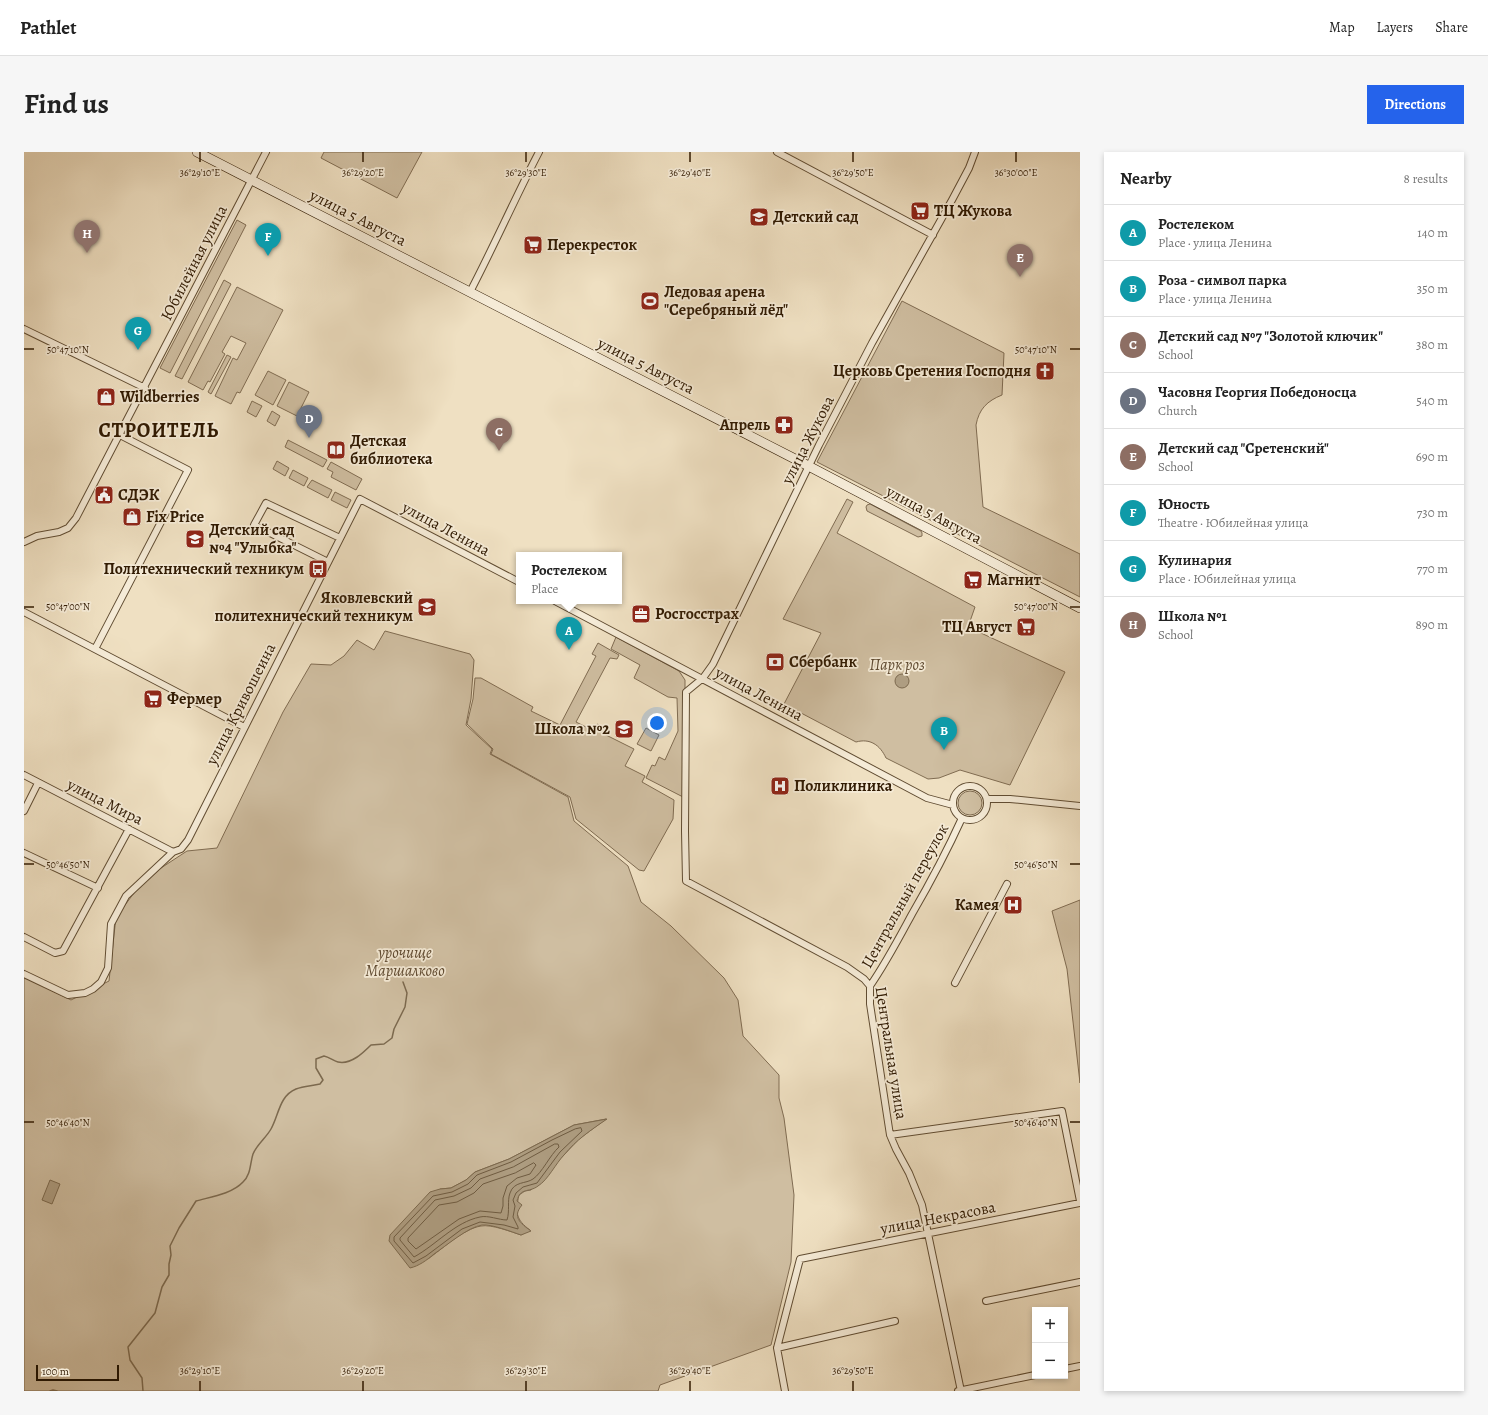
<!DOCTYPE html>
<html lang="en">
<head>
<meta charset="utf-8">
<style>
  body { margin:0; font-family:Alegreya,serif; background:#f6f6f6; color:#222 }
  .controls { position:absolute; right:12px; bottom:12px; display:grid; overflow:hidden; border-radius:0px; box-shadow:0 2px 6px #0003 }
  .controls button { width:36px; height:36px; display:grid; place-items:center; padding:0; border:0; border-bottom:1px solid #e0e0e0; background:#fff; color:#222; font:20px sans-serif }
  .scale { position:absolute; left:12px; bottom:10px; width:83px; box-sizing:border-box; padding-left:4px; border:2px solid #301a02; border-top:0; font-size:11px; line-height:14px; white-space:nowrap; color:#301a02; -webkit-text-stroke:3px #f5ebd7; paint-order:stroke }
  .you { position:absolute; left:633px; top:571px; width:14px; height:14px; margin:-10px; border:3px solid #fff; border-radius:50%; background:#1a73e8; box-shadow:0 0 0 6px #1a73e833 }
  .badge { display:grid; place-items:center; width:26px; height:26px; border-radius:50%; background:#2563eb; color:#fff; font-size:13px; font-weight:700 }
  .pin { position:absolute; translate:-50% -33px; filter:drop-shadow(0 1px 2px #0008) }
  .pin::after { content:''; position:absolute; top:21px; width:14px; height:12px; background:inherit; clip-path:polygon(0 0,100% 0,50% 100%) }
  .popup { position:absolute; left:492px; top:400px; width:106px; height:52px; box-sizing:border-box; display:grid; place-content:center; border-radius:0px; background:#fff; filter:drop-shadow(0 1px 3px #0005); font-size:13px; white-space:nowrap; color:#767676 }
  .popup b { font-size:15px; color:#222 }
  .popup::after { content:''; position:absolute; left:50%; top:100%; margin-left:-8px; border:8px solid transparent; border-top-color:#fff }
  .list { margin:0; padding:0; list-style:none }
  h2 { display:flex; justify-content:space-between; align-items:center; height:52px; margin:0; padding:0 16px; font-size:17px }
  h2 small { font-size:13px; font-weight:400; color:#767676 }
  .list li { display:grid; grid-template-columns:26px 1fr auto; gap:12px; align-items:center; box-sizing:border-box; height:56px; padding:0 16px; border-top:1px solid #e0e0e0 }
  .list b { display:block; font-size:15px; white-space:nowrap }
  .list p { margin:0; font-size:13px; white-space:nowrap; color:#767676 }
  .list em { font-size:13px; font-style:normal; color:#767676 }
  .map { position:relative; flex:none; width:1056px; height:1239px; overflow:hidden; border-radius:0px }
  header { display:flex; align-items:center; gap:24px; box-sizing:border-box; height:56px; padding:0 20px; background:#fff; border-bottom:1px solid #e0e0e0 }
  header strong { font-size:19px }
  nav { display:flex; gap:22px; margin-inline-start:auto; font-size:14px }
  .intro { display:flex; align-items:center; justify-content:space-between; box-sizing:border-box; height:96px; padding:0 24px }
  h1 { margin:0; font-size:28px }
  .button { padding:10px 18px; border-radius:0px; background:#2563eb; color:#fff; font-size:14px; font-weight:700 }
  main { display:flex; gap:24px; padding:0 24px }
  aside { flex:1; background:#fff; border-radius:0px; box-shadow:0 2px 6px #0003 }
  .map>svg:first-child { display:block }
  .green { fill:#cfbea1; stroke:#806c52; fill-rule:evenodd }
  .water { fill:#ae9d81; stroke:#7c694e }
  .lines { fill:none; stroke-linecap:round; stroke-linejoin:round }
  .shore { stroke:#6f5c42; stroke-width:1 }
  .stream { stroke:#7c694e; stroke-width:1.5 }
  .street-casing { stroke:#604c32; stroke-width:8 }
  .secondary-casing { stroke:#301a02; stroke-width:10 }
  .street { stroke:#f5ebd7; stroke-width:6 }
  .secondary { stroke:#f5ebd7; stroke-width:9 }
  .ticks { fill:none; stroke:#301a02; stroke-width:1.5 }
  .labels { text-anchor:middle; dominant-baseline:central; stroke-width:3.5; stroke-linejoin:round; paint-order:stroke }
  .poi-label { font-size:16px; font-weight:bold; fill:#301a02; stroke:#f5ebd7; text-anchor:start }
  .street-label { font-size:16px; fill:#301a02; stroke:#f5ebd7 }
  .park-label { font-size:16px; font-style:italic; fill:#604b32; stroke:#f5ebd7 }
  .district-label { font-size:20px; font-weight:bold; letter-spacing:1px; fill:#301a02; stroke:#f5ebd7 }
  .ticks-label { font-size:10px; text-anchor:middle; fill:#301a02; stroke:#f5ebd7; stroke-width:3.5; stroke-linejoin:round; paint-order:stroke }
</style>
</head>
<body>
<header>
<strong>Pathlet</strong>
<nav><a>Map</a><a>Layers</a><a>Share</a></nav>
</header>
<div class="intro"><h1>Find us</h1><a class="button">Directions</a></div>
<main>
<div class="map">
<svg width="1056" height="1239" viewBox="0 0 1056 1239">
  <rect width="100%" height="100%" fill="#efe0c2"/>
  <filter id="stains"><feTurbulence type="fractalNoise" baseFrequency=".005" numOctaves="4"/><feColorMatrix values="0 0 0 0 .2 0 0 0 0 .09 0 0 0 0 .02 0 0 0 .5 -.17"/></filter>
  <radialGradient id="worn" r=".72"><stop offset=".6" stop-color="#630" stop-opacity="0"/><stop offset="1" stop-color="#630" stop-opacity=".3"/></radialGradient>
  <path class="green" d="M300,0H398L373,46L297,6Z
    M213,68L222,73L146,221L136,216Z
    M200,128L207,132L158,227L151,224Z
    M213,135L259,158L216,241L213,240L207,252L191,244L209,206L213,208L222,191L207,184L198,200L201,202L186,230L184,229L179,238L164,230Z
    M878,149L980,201L978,243C963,249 955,257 952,273L959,355L1056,402V445L793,310Z
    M203,203L207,205L187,242L184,240Z
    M244,219L262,228L249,253L231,243Z
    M265,230L285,240L273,264L253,254Z
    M228,249L238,254L232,265L223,260Z
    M248,259L256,264L251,274L243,269Z
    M264,288L303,308L299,315L261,295Z
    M253,309L265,316L261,324L249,317Z
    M307,310L338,327L332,338L307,325L309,320L303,317Z
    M269,318L284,326L280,334L265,326Z
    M288,328L308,338L304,346L283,335Z
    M311,340L327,348L323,356L307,348Z
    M823,347L829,350L813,381L951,455L944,475L1041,520L986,633L936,618L915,626L904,627L862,606C856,593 846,586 832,590L760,552L797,481L759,467Z
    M846,352L897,379L898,381V384L894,385L843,359L842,355L843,353Z
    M361,479L446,502L450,508L447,547L442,573L468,597L466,602L544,645L550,669L604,714L617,750L647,774L700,826L714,848L719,884L755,923V946L760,966L770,1043L767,1110L747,1193L636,1233L634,1239H0V825L47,848L85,829L92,765L113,737L137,716L163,699L193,696L259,560L287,512L307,513L320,504L333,488L350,498ZM582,967L555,987L507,1038L501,1039L495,1043C491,1060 492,1068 506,1078L497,1083C488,1080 467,1072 457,1074C439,1077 418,1097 404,1107L416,1037L427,1036L442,1028L451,1020L485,1007L550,973Z
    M592,485L655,519L661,528V646L622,626L628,613L631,614L635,605L641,608L654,579L653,546L644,545L610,526L616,513L587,497Z
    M574,491L595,503L593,507L586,506L552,570L570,579L573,572L581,576L578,581L610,597L601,614L621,624L618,630L650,648L649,667L620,719L615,718L552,667L546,645L467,602L469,597L443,572L449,547L451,526H457L509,555L507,559L536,573L572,504L568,502Z
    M622,576L635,583L627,599L613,592Z
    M934 651a12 12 0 1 1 24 0a12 12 0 1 1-24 0Z
    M1056,748V931L1043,817L1028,759Z"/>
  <path class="water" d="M871 529a7 7 0 1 1 14 0a7 7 0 1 1-14 0Z
    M583,967C567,978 552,988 540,1003C532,1011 524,1028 514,1034C505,1041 496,1035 493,1049L498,1053C488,1065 496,1071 507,1079L497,1083C488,1080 468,1072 458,1073C444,1075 422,1094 410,1102C403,1108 395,1114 386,1116L365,1089L366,1083L406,1040L416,1037L427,1036L442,1028L451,1020L485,1007L550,973Z
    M26,1028L36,1032L28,1052L18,1048Z"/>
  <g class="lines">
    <path class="shore" d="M557,976L558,979L536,1000L513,1031L499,1035L492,1041L489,1048L491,1054L489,1065L494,1075V1077L480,1073L456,1070L438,1077L402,1104L389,1111L370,1089V1085L409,1044L428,1040L444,1032L453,1023L487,1010L528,988L551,977Z
      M531,992H534L535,995C526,1003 518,1021 509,1027C502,1032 490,1029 486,1041C483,1049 486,1059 483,1068C475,1068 464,1063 456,1065C431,1070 412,1093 390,1105L376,1088V1086L411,1048L430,1044L447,1036L456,1027L489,1015Z
      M510,1011L512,1013L506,1022L493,1026L483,1034L479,1046V1054L477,1061L456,1059L435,1067L392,1097L384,1089V1086L415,1053L433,1050L450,1041L459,1032L491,1021Z"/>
    <path class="stream" d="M26,1239L29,1238L33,1239
      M119,1239L118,1226L106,1208L104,1195L131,1161L138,1135L145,1123V1112L147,1103L146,1094L155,1076L172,1049C186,1045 208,1042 219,1030C227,1023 226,1011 229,1002C233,992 242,986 247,977C255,963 255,944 272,937C280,934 288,934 296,932L299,928L292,916V907L300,904C305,905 310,909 314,910C327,913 340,900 347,893L360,892L368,886L370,877L381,855L383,841L379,830"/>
    <defs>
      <path id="street" d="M753,0L909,83
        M446,140C470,94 491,46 515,0
        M0,177L121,236
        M0,390L13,384L35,380L44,376L52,366L242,0
        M304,410L230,373L242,351L316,386
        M531,449L903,646L929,653
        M0,460L220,575
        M71,497L164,318L96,283
        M0,623L149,700
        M929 651a17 17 0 1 1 34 0a17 17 0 1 1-34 0Z
        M963,647H986L1056,654
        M0,659L14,631
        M0,701L74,736
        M0,785L31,801L39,799L105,677
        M0,822L44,843L61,841L69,837L77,830L84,816L87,772L102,744L149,700L157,697L164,688L336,347L495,430
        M931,831L983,732
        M846,834C862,811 875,786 888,762C906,731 923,699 938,666
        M866,983L1038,959L1056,1049
        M962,1149L1056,1130
        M753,1196L871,1169
        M1041,1217L1056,1214
        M761,1239L753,1196L776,1107L1056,1051
        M934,1239L1011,1223
        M937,1239L898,1053L885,1021L872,997L866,983L846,852V834L840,827L823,815L662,729L661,679L662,540L679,526L689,512L795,293L848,191L928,48L945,16L951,0"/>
      <path id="secondary" d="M173,0L773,308L1056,456"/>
    </defs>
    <use href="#street" class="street-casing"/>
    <use href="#secondary" class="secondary-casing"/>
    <use href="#street" class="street"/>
    <use href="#secondary" class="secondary"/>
  </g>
  <path class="ticks" d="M176,0V10M339,0V10M502,0V10M666,0V10M829,0V10M992,0V10M0,197H10M1046,197H1056M0,455H10M1046,455H1056M0,712H10M1046,712H1056M0,970H10M1046,970H1056M176,1229V1239M339,1229V1239M502,1229V1239M666,1229V1239M829,1229V1239"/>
  <defs>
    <symbol id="supermarket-square" viewBox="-11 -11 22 22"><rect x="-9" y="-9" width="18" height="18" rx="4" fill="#8f2418" stroke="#f5ebd7"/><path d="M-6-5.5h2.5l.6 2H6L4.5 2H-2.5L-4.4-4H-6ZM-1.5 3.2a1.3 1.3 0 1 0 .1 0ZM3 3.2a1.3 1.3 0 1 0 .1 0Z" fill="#fff"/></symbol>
    <symbol id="school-square" viewBox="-11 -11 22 22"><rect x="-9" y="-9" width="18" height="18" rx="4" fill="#8f2418" stroke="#f5ebd7"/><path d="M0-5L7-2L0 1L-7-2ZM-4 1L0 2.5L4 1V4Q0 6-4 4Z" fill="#fff"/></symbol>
    <symbol id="stadium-square" viewBox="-11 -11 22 22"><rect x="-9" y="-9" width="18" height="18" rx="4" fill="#8f2418" stroke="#f5ebd7"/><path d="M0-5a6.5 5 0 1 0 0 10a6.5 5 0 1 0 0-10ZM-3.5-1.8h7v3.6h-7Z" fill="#fff"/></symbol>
    <symbol id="church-square" viewBox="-11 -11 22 22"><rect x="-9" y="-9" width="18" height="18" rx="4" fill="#8f2418" stroke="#f5ebd7"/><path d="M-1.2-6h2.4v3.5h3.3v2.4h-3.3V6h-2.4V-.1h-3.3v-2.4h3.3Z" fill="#fff"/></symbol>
    <symbol id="shop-square" viewBox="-11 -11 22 22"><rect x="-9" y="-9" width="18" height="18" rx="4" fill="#8f2418" stroke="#f5ebd7"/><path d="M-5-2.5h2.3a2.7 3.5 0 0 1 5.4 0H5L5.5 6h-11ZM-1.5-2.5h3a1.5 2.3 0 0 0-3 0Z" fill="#fff"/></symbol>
    <symbol id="pharmacy-square" viewBox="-11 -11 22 22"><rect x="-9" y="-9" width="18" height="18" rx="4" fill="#8f2418" stroke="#f5ebd7"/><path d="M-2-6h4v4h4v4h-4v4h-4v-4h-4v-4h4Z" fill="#fff"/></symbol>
    <symbol id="library-square" viewBox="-11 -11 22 22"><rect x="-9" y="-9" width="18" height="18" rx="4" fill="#8f2418" stroke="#f5ebd7"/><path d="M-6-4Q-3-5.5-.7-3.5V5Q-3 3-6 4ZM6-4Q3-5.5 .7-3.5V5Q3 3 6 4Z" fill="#fff"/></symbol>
    <symbol id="civic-square" viewBox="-11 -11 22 22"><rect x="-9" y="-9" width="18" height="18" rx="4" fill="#8f2418" stroke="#f5ebd7"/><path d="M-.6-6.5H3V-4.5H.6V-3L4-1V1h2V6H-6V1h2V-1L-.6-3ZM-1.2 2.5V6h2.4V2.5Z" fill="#fff"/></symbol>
    <symbol id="bus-square" viewBox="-11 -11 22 22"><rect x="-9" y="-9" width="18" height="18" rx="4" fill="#8f2418" stroke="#f5ebd7"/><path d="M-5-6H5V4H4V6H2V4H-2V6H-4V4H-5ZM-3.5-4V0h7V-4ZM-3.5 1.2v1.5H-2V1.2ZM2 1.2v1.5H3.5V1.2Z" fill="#fff"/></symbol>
    <symbol id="university-square" viewBox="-11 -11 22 22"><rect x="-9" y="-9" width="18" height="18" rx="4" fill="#8f2418" stroke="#f5ebd7"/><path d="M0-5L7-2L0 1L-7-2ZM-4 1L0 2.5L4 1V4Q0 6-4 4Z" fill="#fff"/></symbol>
    <symbol id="office-square" viewBox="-11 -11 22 22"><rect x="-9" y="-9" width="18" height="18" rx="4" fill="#8f2418" stroke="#f5ebd7"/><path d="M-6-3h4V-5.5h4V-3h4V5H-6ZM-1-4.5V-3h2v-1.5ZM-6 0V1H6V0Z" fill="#fff"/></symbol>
    <symbol id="bank-square" viewBox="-11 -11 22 22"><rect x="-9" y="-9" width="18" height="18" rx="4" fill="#8f2418" stroke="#f5ebd7"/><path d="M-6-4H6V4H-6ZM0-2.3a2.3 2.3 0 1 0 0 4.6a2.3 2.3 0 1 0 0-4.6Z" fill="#fff"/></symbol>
    <symbol id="hospital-square" viewBox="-11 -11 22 22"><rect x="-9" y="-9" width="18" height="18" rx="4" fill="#8f2418" stroke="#f5ebd7"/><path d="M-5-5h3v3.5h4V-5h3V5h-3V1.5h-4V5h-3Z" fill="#fff"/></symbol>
  </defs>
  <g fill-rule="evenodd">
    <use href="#supermarket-square" x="885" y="48" width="22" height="22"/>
    <use href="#school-square" x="724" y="54" width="22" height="22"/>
    <use href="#supermarket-square" x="498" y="82" width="22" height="22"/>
    <use href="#stadium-square" x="615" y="138" width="22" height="22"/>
    <use href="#church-square" x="1010" y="208" width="22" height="22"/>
    <use href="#shop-square" x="71" y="234" width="22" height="22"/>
    <use href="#pharmacy-square" x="749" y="262" width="22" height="22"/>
    <use href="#library-square" x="301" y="287" width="22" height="22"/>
    <use href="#civic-square" x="69" y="332" width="22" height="22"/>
    <use href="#shop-square" x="97" y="354" width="22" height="22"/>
    <use href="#school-square" x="160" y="376" width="22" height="22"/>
    <use href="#bus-square" x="283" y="406" width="22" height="22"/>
    <use href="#supermarket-square" x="938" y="417" width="22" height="22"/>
    <use href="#university-square" x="392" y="444" width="22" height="22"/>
    <use href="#office-square" x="606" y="451" width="22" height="22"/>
    <use href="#supermarket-square" x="991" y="464" width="22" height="22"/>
    <use href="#bank-square" x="740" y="499" width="22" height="22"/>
    <use href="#supermarket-square" x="118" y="536" width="22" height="22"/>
    <use href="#school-square" x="589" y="566" width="22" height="22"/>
    <use href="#hospital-square" x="745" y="623" width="22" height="22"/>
    <use href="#hospital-square" x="978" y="742" width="22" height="22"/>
  </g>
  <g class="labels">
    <g class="poi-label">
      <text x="910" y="59">ТЦ Жукова</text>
      <text x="749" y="65">Детский сад</text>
      <text x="523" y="93">Перекресток</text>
      <text x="640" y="140">Ледовая арена<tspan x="640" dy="18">"Серебряный лёд"</tspan></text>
      <text x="1007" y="219" text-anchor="end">Церковь Сретения Господня</text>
      <text x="96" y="245">Wildberries</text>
      <text x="746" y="273" text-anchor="end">Апрель</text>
      <text x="326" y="289">Детская<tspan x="326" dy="18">библиотека</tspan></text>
      <text x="94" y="343">СДЭК</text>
      <text x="122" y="365">Fix Price</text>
      <text x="185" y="378">Детский сад<tspan x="185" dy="18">№4 "Улыбка"</tspan></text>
      <text x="280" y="417" text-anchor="end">Политехнический техникум</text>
      <text x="963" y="428">Магнит</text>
      <text x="389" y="446" text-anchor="end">Яковлевский<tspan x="389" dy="18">политехнический техникум</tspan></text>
      <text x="631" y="462">Росгосстрах</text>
      <text x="988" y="475" text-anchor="end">ТЦ Август</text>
      <text x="765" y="510">Сбербанк</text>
      <text x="143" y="547">Фермер</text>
      <text x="586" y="577" text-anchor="end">Школа №2</text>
      <text x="770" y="634">Поликлиника</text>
      <text x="975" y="753" text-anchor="end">Камея</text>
    </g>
    <g class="street-label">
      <text transform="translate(334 66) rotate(27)">улица 5 Августа</text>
      <text transform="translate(170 111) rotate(-63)">Юбилейная улица</text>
      <text transform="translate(622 214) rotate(27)">улица 5 Августа</text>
      <text transform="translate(784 288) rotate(-63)">улица Жукова</text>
      <text transform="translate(910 363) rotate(28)">улица 5 Августа</text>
      <text transform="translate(422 377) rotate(28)">улица Ленина</text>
      <text transform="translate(735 542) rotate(28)">улица Ленина</text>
      <text transform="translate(217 552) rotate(-63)">улица Кривошеина</text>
      <text transform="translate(81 650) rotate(27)">улица Мира</text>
      <text transform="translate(881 744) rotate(-61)">Центральный переулок</text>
      <text transform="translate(867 901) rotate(81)">Центральная улица</text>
      <text transform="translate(914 1066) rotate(-11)">улица Некрасова</text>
    </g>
    <g class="park-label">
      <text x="873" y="513">Парк роз</text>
      <text x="381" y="801">урочище<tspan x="381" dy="18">Маршалково</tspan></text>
    </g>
    <g class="district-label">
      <text x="135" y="278">СТРОИТЕЛЬ</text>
    </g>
  </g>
  <g class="ticks-label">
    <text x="176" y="24">36°29'10"E</text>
    <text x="339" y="24">36°29'20"E</text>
    <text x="502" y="24">36°29'30"E</text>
    <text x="666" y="24">36°29'40"E</text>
    <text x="829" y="24">36°29'50"E</text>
    <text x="992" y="24">36°30'00"E</text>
    <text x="44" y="201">50°47'10"N</text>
    <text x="1012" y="201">50°47'10"N</text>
    <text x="44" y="458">50°47'00"N</text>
    <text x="1012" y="458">50°47'00"N</text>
    <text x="44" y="716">50°46'50"N</text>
    <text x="1012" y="716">50°46'50"N</text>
    <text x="44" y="974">50°46'40"N</text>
    <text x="1012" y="974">50°46'40"N</text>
    <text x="176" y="1222">36°29'10"E</text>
    <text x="339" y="1222">36°29'20"E</text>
    <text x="502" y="1222">36°29'30"E</text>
    <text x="666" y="1222">36°29'40"E</text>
    <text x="829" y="1222">36°29'50"E</text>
  </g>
  <rect width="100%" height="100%" filter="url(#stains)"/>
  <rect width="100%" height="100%" fill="url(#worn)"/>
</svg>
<div class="controls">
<button>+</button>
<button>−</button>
</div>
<div class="scale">100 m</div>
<div class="you"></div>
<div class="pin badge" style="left:545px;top:498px;background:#0f9aa8">A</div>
<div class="popup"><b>Ростелеком</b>Place</div>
<div class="pin badge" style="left:920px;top:598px;background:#0f9aa8">B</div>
<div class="pin badge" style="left:475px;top:299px;background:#8d6e63">C</div>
<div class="pin badge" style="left:285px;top:286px;background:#6b7280">D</div>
<div class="pin badge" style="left:996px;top:125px;background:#8d6e63">E</div>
<div class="pin badge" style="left:244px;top:104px;background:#0f9aa8">F</div>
<div class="pin badge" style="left:114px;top:198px;background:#0f9aa8">G</div>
<div class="pin badge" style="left:63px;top:101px;background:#8d6e63">H</div>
</div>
<aside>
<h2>Nearby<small>8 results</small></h2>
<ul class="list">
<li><span class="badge" style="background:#0f9aa8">A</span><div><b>Ростелеком</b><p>Place · улица Ленина</p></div><em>140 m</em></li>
<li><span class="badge" style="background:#0f9aa8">B</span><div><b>Роза - символ парка</b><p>Place · улица Ленина</p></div><em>350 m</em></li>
<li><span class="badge" style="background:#8d6e63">C</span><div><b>Детский сад №7 &quot;Золотой ключик&quot;</b><p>School</p></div><em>380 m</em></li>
<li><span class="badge" style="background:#6b7280">D</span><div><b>Часовня Георгия Победоносца</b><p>Church</p></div><em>540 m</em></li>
<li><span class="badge" style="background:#8d6e63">E</span><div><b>Детский сад &quot;Сретенский&quot;</b><p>School</p></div><em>690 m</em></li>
<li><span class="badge" style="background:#0f9aa8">F</span><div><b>Юность</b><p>Theatre · Юбилейная улица</p></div><em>730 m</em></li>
<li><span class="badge" style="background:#0f9aa8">G</span><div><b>Кулинария</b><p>Place · Юбилейная улица</p></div><em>770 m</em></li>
<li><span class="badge" style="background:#8d6e63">H</span><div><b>Школа №1</b><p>School</p></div><em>890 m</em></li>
</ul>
</aside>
</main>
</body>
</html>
